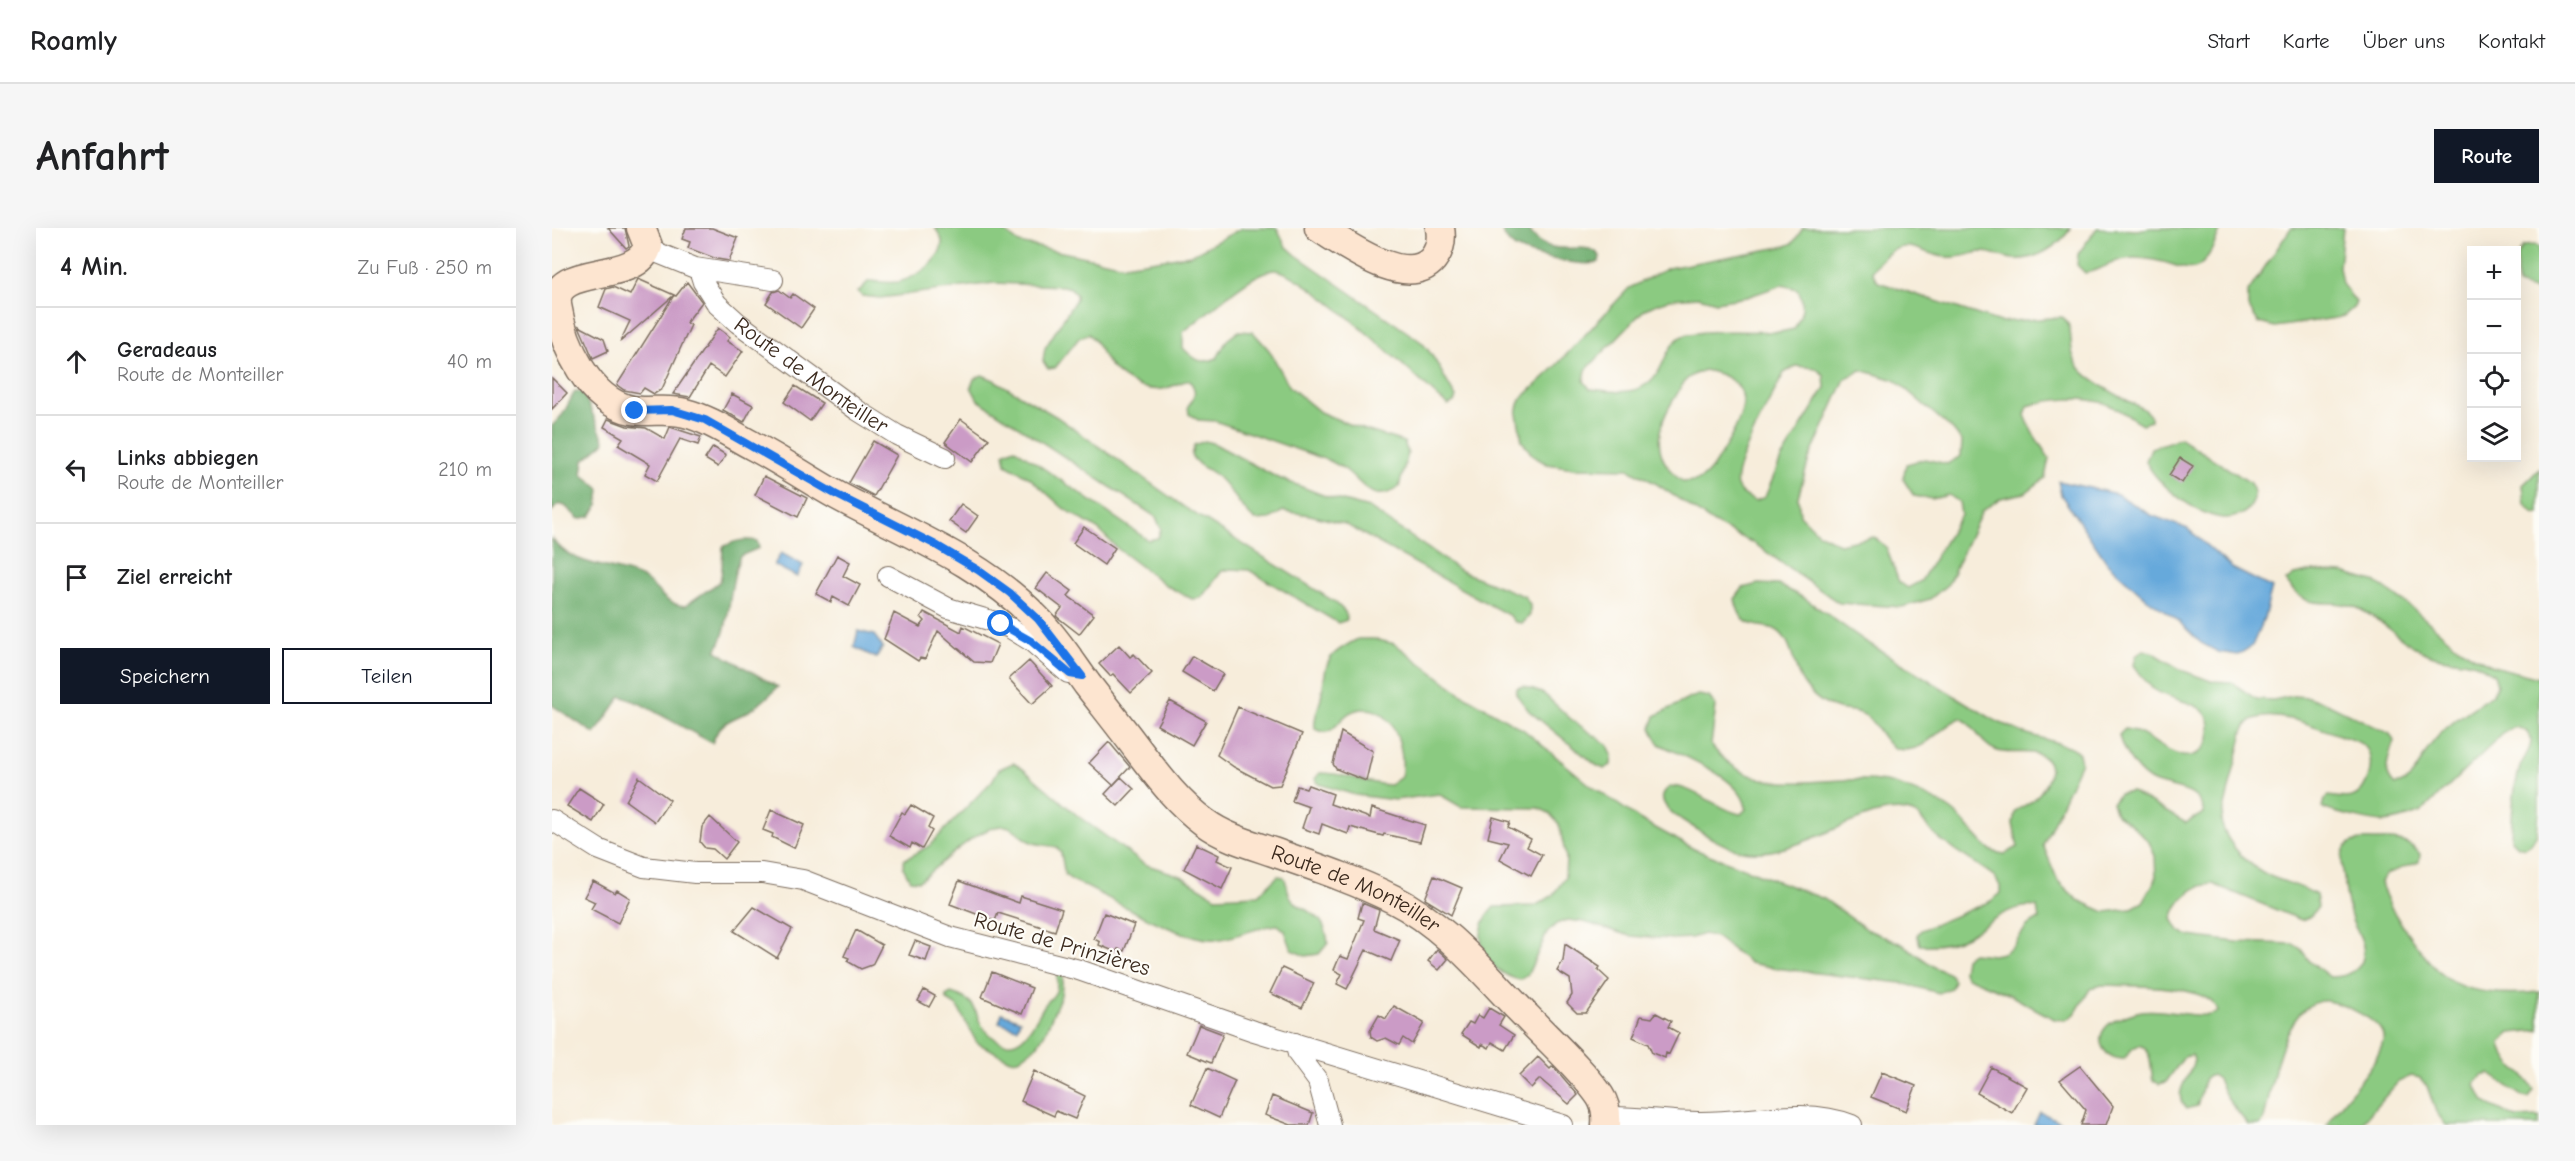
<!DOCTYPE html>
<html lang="de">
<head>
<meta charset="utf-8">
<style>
  body { margin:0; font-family:"Comic Neue",sans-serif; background:#f6f6f6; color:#202124 }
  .controls { position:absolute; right:18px; top:18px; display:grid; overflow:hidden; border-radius:0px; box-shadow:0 6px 24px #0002 }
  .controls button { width:54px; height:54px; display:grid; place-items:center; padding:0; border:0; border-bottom:2px solid #e0e0e0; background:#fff; color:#202124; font:30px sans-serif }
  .stop { position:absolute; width:18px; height:18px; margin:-14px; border:4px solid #1a73e8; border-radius:50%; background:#fff }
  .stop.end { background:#1a73e8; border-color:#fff; box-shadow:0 2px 6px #0008 }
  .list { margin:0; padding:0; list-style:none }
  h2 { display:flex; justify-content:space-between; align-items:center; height:78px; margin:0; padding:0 24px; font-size:26px }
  h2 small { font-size:20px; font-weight:400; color:#757577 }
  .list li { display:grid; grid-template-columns:39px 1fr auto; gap:18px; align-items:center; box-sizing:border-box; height:108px; padding:0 24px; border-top:2px solid #e0e0e0 }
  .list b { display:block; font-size:22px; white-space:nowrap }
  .list p { margin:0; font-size:20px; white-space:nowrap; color:#757577 }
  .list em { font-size:20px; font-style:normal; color:#757577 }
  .actions { display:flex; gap:12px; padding:18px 24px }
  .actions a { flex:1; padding:14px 0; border:2px solid #111827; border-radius:0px; text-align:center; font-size:21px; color:#111827 }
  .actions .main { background:#111827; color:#fff }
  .icon { flex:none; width:33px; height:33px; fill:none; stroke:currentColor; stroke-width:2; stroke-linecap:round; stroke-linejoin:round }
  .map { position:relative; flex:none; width:1987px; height:897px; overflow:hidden; border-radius:0px }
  header { display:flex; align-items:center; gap:36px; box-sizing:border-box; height:84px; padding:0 30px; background:#fff; border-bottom:2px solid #e0e0e0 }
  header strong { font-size:28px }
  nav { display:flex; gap:33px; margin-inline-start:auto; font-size:21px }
  .intro { display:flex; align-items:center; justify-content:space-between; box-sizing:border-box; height:144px; padding:0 36px }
  h1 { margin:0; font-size:42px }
  .button { padding:15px 27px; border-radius:0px; background:#111827; color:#fff; font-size:21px; font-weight:700 }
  main { display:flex; gap:36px; padding:0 36px }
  aside { flex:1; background:#fff; border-radius:0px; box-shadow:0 6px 24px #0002 }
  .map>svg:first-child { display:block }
  .green { fill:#8bca81; stroke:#637a50; stroke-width:1.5; fill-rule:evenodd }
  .forest { fill:#70ae6f; stroke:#566c46; stroke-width:1.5 }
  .water { fill:#66a9db; stroke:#506a7c; stroke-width:1.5 }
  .building { fill:#cb9bc6 }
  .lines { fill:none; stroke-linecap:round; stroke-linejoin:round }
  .street-casing { stroke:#7d6e60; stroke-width:22 }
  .secondary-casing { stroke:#7d6e60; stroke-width:31 }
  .street { stroke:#fff; stroke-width:20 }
  .secondary { stroke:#fde5d0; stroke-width:28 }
  .route { stroke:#1a73e8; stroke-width:8 }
  .labels { text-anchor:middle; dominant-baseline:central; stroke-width:4.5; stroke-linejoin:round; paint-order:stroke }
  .street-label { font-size:22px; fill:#3b2a1e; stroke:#fdfcf7 }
</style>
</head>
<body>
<header>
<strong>Roamly</strong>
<nav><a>Start</a><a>Karte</a><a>Über uns</a><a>Kontakt</a></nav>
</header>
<div class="intro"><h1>Anfahrt</h1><a class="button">Route</a></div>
<main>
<aside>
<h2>4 Min.<small>Zu Fuß · 250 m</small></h2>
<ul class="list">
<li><svg class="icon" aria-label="ahead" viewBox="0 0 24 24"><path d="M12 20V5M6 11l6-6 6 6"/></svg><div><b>Geradeaus</b><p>Route de Monteiller</p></div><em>40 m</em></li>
<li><svg class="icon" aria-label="left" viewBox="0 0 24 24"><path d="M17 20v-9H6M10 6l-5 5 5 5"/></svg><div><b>Links abbiegen</b><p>Route de Monteiller</p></div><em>210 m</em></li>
<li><svg class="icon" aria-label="arrive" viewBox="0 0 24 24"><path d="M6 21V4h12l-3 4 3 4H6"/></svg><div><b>Ziel erreicht</b></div></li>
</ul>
<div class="actions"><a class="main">Speichern</a><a>Teilen</a></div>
</aside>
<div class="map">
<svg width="1987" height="897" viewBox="0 0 1987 897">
  <rect width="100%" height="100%" fill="#fdfcf7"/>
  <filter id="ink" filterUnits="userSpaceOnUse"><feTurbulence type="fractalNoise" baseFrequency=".0167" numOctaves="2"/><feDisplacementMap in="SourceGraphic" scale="12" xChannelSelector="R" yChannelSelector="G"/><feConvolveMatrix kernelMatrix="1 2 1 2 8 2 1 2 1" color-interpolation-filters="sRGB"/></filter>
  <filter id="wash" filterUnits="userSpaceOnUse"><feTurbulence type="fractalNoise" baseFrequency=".008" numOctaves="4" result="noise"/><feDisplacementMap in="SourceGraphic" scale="24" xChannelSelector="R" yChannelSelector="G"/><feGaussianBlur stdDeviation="1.35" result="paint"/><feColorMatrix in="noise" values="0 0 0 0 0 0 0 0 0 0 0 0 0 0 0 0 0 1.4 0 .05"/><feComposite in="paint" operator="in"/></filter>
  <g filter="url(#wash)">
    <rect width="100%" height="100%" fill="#f7eddb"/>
    <path class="green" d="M383,0H448L467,15L572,37L639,27L690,0H725L734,18L744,27L868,113C883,127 892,151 904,169L902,174L896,177L888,171C863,148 749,40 722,42C698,44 652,89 631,104V120C643,132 649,137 665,130L675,112L687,103L701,104L717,122L738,159L768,184L801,198L852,214L856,225L847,259C821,277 813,258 795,243C790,239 784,236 778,233L663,193L646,192L637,186L636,178C644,168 645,162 637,152C628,154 619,160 610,161C589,164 565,149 554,132C547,123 546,112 536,106L527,110L503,140L496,141L491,133L493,120L524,71V67L519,60L510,58L442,55L328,70L310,68L306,64L317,53C326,54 337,55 346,54C363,50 391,33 390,13C389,9 386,4 383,0Z
      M1251,0H1519C1507,18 1484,33 1461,31C1450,30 1441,24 1430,24C1418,25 1407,31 1394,29C1367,26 1355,7 1331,30C1326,35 1322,38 1320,44L1326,54L1448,94L1510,89C1525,98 1513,122 1527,139C1540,156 1574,171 1593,182L1599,189V193L1590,196C1579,190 1568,181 1557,177C1533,168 1500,170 1476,178L1473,187L1480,204L1497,230L1493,250L1473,265L1449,270L1430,283L1396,356L1378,371L1350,379L1287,375L1203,316L1162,295L1103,255L1077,241L1022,240L995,236L981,228L970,213L965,186L968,172L999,143L1077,60L1116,40L1234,18L1241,15ZM1230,57L1245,61C1255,75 1249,88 1242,101L1228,104C1209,104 1140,100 1127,110C1119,116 1114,127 1110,137C1094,169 1070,165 1038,161L1032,153L1034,142L1093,81L1118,71L1147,69L1164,74L1195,69ZM1244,138L1263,140L1272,147L1273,160L1229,231L1213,269L1203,273C1196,269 1188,266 1185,258C1179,240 1222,166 1232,145ZM1152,142C1207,152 1194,185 1172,221C1165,232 1160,244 1149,251C1144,254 1137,253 1131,254C1099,230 1103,201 1122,171C1126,165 1130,156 1135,151C1140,147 1147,144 1152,142ZM1309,142L1343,152L1400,201L1410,213L1409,228L1395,236L1373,231L1354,236L1351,251L1362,268L1380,271L1397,267L1407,274L1409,287L1369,353L1356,360L1347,354L1334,319L1322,309L1287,316L1266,305L1248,287L1246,269L1257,231L1293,151Z
      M1545,0L1585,2L1599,0H1669C1644,69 1633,29 1582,30C1560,31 1552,42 1533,45L1525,37L1526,26Z
      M1739,0H1791L1787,39L1790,56L1804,74L1802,79L1792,88L1784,90L1723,99L1707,95L1696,79V64Z
      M1983,17L1987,20V64L1965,57V28L1971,18Z
      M430,147L442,152L505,189L635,281L783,374L793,384L795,392L786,395L697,342L679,341L670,343L649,370L640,371L615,358L566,321L547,302L511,280L478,250L454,236L452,225L462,220L596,312L606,310L609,301L604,289L426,172L419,159L422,151Z
      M1628,210L1697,254C1711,272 1694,290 1674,290C1648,290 1603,256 1594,233L1599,220Z
      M653,213L663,216L724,249L776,269L817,280L909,343L972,368L978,377V387L971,395L963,394L958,388L793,296L758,287L731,283L718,291L703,292C688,280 680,261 665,248C655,240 646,239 639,227L642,217Z
      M1987,241V286L1981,285L1973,276L1971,257Z
      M1761,343L1791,345L1825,355L1859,379L1906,419L1923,429L1941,438L1987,450V582L1985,605L1979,616L1973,620L1966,618L1959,611C1960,587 1961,562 1968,539C1971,530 1982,519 1978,508C1975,502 1968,500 1962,499L1953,504L1869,584C1857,589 1844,593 1831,594C1824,594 1775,584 1770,579L1772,572L1777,568C1784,569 1793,571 1800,569C1817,564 1825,529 1812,518C1805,511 1796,511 1787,507C1764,499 1726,482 1702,491C1696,493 1694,498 1691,504L1669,594C1676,618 1696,638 1720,649C1735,655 1750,658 1764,667L1766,679L1758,689L1749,692L1661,656C1641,656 1625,672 1620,691L1627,703L1637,708L1685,714L1741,716L1749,721L1758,734L1778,749C1797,749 1815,741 1811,718C1810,709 1803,701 1800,692C1795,676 1793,660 1791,643C1790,634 1788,623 1796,617C1803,610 1818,612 1827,612C1843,611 1858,613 1868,626L1867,634L1834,646L1829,654C1834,674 1845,690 1857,707C1867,720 1877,735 1889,746C1913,767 1957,767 1987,764V802L1959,805L1949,814C1951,836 1972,844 1982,862L1977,870L1971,869L1938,846L1930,848L1923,856L1932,874L1964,890L1987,889V897H1894L1884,884L1875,858L1868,850L1859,848L1846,854L1808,897H1775C1789,870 1825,842 1831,813C1835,793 1790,776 1775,773C1766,772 1756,777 1750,783C1726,809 1720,858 1712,891L1709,897H1696L1675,870L1666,851L1660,847L1653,850L1645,878L1634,881C1619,864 1638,850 1642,832L1640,827L1632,829L1614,854L1607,856L1601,852C1598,839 1601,822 1587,817L1581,820L1572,831C1554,832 1540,813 1555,798C1562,791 1575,787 1585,784C1610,778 1651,794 1666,784C1660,754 1571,758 1546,757L1538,761L1523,786L1514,792L1502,791L1456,766L1415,749L1411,744L1413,730L1420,725L1441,727L1451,725L1461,718L1475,698L1487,691L1485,679C1458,675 1436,696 1415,708C1400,716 1384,718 1368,717L1365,707L1369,702L1439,673L1448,665V658L1443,649C1424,634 1401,623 1383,607C1375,601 1371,589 1361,585C1319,568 1247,634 1191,623C1170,619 1148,603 1130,592C1121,586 1102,573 1115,561C1128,549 1171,585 1189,586L1194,581C1192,550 1130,528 1107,516L1099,500L1103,488L1138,470L1147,467L1157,469L1164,478L1159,517C1207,578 1271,543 1334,554C1351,557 1383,571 1398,581C1413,591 1426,614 1440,623C1443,625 1450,625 1453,626L1466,619L1461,596L1463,583C1470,579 1478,575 1483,570C1498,556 1508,529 1480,525C1467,523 1455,527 1443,522C1428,516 1423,497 1409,490C1391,496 1378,518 1359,521C1333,527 1330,500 1314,488C1304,481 1294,484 1283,480C1270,476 1259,467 1251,455C1241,441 1243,423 1232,409C1216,387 1191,413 1183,371L1191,360L1206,356L1227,357L1252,370L1313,413L1442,492L1469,504L1519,519L1527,526L1529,534L1491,617L1506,653L1526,672L1553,684L1578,681L1591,674L1604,651L1603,628L1597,614L1581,598L1564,586L1560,575L1567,566L1580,564L1634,595L1652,585C1647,560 1624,562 1604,555C1587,549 1570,523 1567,507L1573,501C1595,503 1609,524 1631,528C1639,529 1647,526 1652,520C1657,515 1657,511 1658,503C1661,472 1622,475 1603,462C1595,457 1588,445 1582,437L1584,428L1592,422L1602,425L1629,442L1659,453L1679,454L1704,471L1721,472L1741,468L1756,469L1777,476L1838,506L1842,513C1837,528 1829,545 1843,557C1862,554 1867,536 1876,521C1891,498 1918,482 1940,467L1945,457L1942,447C1937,444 1931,439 1926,437C1910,431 1892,433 1876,426C1849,415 1830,390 1803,379C1774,368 1756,387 1734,353L1742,347Z
      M806,411H822L843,416L910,466L972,502L1038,557L1089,592L1142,621L1272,671L1316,702L1350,716L1384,740L1398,746L1402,753L1399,760L1387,765L1349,755L1223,740L1198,735L1164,709L1152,706L1139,710L1120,711L1078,708L1032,694L1016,692L1004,696L995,705L976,746L968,752C933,744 915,707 942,679L983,678L1000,668L1013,650L1014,630L1007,596L997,585L987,580L909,579L887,566L843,572L803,567L767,556L763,551L768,545C792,544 814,556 838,557L849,549C854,526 844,482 814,481C784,480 787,514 763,501C761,489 767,481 769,469C776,433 770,429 806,411Z
      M971,458L992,466L1020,492L1056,517L1060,527L1059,537L1052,541L1044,537L977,483L964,466L965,460Z
      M461,535L470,540L526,588L592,636L629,648L664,669L706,667L726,648L732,649C735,655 735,662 738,668C748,687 772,678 776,715L767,726L753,728L740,722L733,703L726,697C707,698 688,708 669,711C630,716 557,668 520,652L513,647L509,625L504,619C496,617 484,617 477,613C469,608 463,599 453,598C427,596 387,639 367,653L358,652L351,639L352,632L377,618L440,553L447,541Z
      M505,745L511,747L509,767L493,805L485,818L467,831L459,832L425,815L405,778L394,771V768L399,765C435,776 416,788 438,807C467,831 480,798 492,778C495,773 502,769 504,763C506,758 504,751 505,745Z"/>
    <path class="forest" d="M949,0H976C997,37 1033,8 1048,28L1047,34C1034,40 975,27 962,19C955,14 952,9 949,0Z
      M23,163L31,164L53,214L32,232L30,246L48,261L46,277L39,288L27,291L13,278L7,276L0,283V198L11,186Z
      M0,310C18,340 68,337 92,351C111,364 109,375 133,378C140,372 166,356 168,353C171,343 170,329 171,319C183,312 192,311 205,313L207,320L188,328C175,359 181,393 164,423L226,459C217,468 208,477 197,483C177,494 169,492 160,515L89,476L69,468L43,506L0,477Z"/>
    <path class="water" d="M1506,253L1565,266L1599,287L1636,301L1680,340L1720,360L1712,390L1700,418L1686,427L1666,424L1649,415L1623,390L1594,370L1556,336L1509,267Z
      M229,325L251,337L245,349L222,337Z
      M306,403L322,407L331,419L324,430L302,419Z
      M450,785L468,792L465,800L447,794Z
      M1488,884L1515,897H1482Z"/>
    <g id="blocks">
      <path class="building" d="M56,0H73L77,18L74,20Z
        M134,0H160L186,10L177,33L165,31L136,20L138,14L130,11Z
        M86,51L122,67L68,114L78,93L47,79L54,61L61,59L78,67Z
        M135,54L150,74L134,95L139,97L110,161L102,166L92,160L88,165L72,162L65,157L122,67L124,68Z
        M227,62L238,70L241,66L262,81L249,100L214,75L221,64Z
        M27,98L52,111L56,123L41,130Z
        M166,100L178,109L175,113L191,123L173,149L157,138L138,169L121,166Z
        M0,150L15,165L0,181Z
        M243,158L270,175L258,193L232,174Z
        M180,166L201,177L192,194L171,182Z
        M56,191L75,198L94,200L113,211L118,199L149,209L146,217L128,211L105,253L93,246L98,236L66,217L71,210L52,199Z
        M409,191L437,211L420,234L393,214Z
        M321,213L345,227L322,268L297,255Z
        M161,219L174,227L166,239L153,231Z
        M1628,230L1641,238L1630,255L1617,247Z
        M212,248L255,270L246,289L203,267Z
        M409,276L426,288L414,305L397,293Z
        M532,299L563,320L552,337L521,315Z
        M285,327L298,334L291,348L308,357L297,378L281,369L279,374L264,366Z
        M495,345L520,363L516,368L542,387L527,406L504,388L510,380L484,360Z
        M372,384L409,404L411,398L446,416L438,435L422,434L386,403L373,431L368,430L366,433L332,411L342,385L368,399L373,393L369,389Z
        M567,417L578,429L582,426L600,445L579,465L561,446L558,448L547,436Z
        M640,428L671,446L661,463L630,444Z
        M477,433L500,458L480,476L457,451Z
        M618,473L654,493L640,517L605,497Z
        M686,479L750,506L728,557L718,558L682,539L665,527Z
        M789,504L821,523L814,553L784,541L781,536Z
        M557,514L578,539L561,557L537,535Z
        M87,549L118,572L103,594L74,573Z
        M569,549L582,561L566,578L553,566Z
        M756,557L781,566L778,576L818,590L820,580L873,597L868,614L832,606L831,608L798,599L796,606L770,596L767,606L750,600L757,579L740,573L745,558L754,561Z
        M27,560L52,576L41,594L15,578Z
        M359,577L381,590L376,600L380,603L370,621L360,615L358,620L337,608L350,584L353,586Z
        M219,582L252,597L242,620L220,609L221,606L211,602Z
        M158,589L185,614L172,631L161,621L153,620L148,614L150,599Z
        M941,589L958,594L956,599L979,611L975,619L990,627L979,648L948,631L956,615L936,610Z
        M644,616L667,627L665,632L680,639L670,661L632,641Z
        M882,648L910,660L899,687L873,671Z
        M41,653L63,665L65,662L78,670L66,695L39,681L43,674L32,669Z
        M407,653L467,675L469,668L510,681L503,703L446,685L443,693L398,676Z
        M810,675L827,682L822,701L848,712L839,733L814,722L795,761L785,756L790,746L782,742L788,728L796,731L812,692L806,690Z
        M202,679L240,701L225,730L182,703Z
        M552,685L582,697L572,723L566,721L564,724L547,717L548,714L542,711Z
        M304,702L330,717L320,737L309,741L295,733L297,730L292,728Z
        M363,713L379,719L374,733L357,727Z
        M1013,716L1048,739L1046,742L1057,752L1034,785H1025L1015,775L1020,767L1018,751L1005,743L1011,733Z
        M885,721L896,731L887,742L876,733Z
        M730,740L762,755L750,780L718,765Z
        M440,744L480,760L470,786L430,769Z
        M372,762L383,768L377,779L366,773Z
        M842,778L872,795L860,816L851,810L847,817L834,810L825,813L819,809L818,803L827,787L834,791Z
        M937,780L952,789L947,797L962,807L953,822L940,814L937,820L930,816L929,819L909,806L917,794L921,796L926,787L931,790Z
        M1104,785L1119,793L1116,799L1127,805L1117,826L1114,825L1113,830L1100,825L1096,816L1081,809L1089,788L1100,790Z
        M647,797L671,806L659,835L635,825Z
        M986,829L998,841L1001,838L1026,867L1017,876L988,851L979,860L967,848Z
        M1528,838L1561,878L1554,897H1529L1534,882L1508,852Z
        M1439,839L1475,859L1460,885L1425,865Z
        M655,840L683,853L667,890L639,877Z
        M482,843L533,868L523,891L504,883L502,888L469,873Z
        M1330,844L1364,858L1354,883L1319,869Z
        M720,868L761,885L757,897H739L713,887Z"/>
    </g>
  </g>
  <g filter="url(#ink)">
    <use href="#blocks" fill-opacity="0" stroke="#7d6e60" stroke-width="1.5"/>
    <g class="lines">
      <defs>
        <g id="street">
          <path d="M96,21L143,40L221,52"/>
          <path id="s1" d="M147,41L151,54L165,76L186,95L305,182L345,207L393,230"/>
          <path d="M336,348L396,380L440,393L458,400L479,413L516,445"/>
          <path d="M0,592L46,621L92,639L143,645H210L251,652L398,709L527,742L702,803L1011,897"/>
          <path d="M743,815L746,826L766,853L778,897"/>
          <path d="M1055,889C1086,888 1115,894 1146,894C1198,895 1250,878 1300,897"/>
        </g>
        <g id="secondary">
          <path id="s2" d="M89,0L96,18C85,57 0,34 5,77C11,116 37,174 80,182C98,185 115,180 133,185C157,191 179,206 201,218C230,233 257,252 286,268C354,305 429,333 484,390C504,410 519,434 535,456C552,478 569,499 586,522C606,548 625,574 652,594C672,609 697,616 721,624C761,638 803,652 841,671C895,698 934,748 976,790C997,812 1032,844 1048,868C1054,877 1055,886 1054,897"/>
          <path d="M767,0C792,15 854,62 881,31C888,22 890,11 888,0"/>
        </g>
      </defs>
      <use href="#street" class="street-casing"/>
      <use href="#secondary" class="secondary-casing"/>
      <use href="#street" class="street"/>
      <use href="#secondary" class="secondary"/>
    </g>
  </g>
  <g class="lines" filter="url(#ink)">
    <path class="route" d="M83,183L120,182L153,192L283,266L382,316L426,342L458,365L486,391L530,448L518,446L479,413L449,396"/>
  </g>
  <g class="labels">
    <g class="street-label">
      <text stroke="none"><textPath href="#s1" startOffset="158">Route de Monteiller</textPath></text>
      <text stroke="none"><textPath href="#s2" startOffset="1166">Route de Monteiller</textPath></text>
      <text transform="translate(510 716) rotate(16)">Route de Prinzières</text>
    </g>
  </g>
</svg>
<div class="controls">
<button>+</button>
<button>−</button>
<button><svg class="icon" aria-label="locate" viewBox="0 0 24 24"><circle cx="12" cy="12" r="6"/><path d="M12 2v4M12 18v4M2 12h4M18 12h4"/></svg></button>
<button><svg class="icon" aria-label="layers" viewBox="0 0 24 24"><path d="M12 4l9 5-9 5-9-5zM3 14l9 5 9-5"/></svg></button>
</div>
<div class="stop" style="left:449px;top:396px"></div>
<div class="stop end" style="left:83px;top:183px"></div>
</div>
</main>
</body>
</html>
